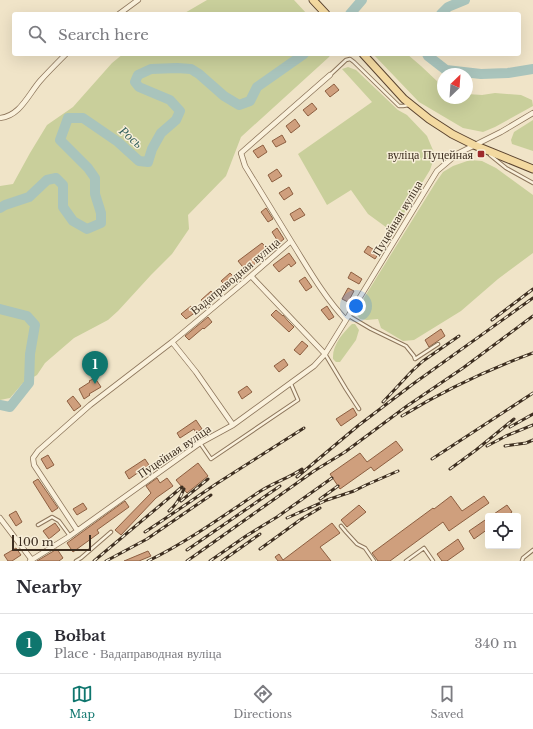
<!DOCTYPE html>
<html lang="en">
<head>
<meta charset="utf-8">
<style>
  body { margin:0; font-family:"Libre Baskerville",serif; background:#f7f7f7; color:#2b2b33 }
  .controls { position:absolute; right:12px; bottom:12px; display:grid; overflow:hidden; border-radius:4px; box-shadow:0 4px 16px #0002 }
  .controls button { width:36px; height:36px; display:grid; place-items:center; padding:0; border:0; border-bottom:1px solid #e1e1e2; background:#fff; color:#2b2b33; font:20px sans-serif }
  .compass { position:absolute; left:437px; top:68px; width:36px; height:36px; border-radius:50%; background:#fff; box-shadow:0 4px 16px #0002; rotate:25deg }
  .scale { position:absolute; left:12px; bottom:10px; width:79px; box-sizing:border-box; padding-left:4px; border:2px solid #3d2e20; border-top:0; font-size:11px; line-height:14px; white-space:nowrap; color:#3d2e20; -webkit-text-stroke:3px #f7eed8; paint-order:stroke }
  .you { position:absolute; left:356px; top:306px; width:14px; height:14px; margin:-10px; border:3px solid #fff; border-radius:50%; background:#1a73e8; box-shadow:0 0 0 6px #1a73e833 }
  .badge { display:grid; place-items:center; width:26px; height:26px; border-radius:50%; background:#0f766e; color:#fff; font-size:13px; font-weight:700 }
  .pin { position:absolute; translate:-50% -33px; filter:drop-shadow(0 1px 2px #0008) }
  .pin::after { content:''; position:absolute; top:21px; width:14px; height:12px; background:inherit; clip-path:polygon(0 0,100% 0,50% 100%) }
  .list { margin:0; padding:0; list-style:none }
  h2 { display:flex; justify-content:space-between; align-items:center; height:52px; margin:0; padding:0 16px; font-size:17px }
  h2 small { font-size:13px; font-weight:400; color:#7c7c81 }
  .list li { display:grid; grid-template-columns:26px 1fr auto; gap:12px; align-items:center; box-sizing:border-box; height:60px; padding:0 16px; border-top:1px solid #e1e1e2 }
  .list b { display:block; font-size:15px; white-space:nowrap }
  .list p { margin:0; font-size:13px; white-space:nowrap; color:#7c7c81 }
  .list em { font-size:13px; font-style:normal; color:#7c7c81 }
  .icon { flex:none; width:22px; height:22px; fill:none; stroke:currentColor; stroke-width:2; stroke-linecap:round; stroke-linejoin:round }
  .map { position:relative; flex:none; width:533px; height:561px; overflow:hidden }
  .search { position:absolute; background:#fff; box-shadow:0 4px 16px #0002; left:12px; right:12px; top:12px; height:44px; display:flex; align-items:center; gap:10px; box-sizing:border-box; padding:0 14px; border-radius:4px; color:#7c7c81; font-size:15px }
  .sheet { height:112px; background:#fff }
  nav { display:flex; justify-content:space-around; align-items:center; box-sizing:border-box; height:56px; border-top:1px solid #e1e1e2; background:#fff; font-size:11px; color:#7c7c81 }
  nav a { display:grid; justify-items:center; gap:2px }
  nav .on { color:#0f766e }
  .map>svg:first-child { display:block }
  .green { fill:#c9cf9b }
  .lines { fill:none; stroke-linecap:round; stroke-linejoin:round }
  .stream { stroke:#6f938a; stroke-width:1.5 }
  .river { stroke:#a9c4bc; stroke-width:10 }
  .building { fill:#cf9f7d; stroke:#8d5f41 }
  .service-casing { stroke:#8d765c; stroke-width:4.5 }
  .minor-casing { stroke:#8d765c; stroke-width:6 }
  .primary-casing { stroke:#5b4430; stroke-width:9 }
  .service { stroke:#faf1dc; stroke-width:2.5 }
  .minor { stroke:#faf1dc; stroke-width:4.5 }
  .primary { stroke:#f3d9a0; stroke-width:7 }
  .rail-casing { stroke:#3d2e20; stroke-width:3 }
  .rail { stroke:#f7eed8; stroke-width:1.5; stroke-dasharray:4.5; stroke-linecap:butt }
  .poi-dot { fill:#9e2a2b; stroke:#f7eed8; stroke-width:1.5 }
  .labels { text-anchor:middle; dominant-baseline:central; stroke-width:3; stroke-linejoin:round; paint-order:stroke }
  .poi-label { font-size:12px; fill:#3d2e20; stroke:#f7eed8; text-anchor:end }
  .street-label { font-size:12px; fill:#3d2e20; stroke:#f7eed8 }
  .water-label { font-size:13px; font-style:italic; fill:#2f5d5a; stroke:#f7eed8 }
</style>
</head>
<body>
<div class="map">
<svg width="533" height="561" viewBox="0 0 533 561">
  <rect width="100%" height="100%" fill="#f0e4c8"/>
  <path class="green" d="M207,0H294L307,14H183Z
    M123,54H331L329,57L241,137L226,176L188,215L189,229L172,254L151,275L118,311L108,320L74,338L45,363L37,375L22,384L10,398L0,400V186L13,184L30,153L47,125L73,107L112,63Z
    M373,54H407L421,66L439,83L443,86V98H467V94L482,95L495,93L521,95L532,100L533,106L495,127L483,132L463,128L419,102Z
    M348,67L356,70L398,110L407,115L427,136L435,155L430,170L411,201L394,233L368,214L351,190L327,205L298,154L372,102L342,69Z
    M533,120V151L512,144L511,140L514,132Z
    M470,160L482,161L496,168L533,195V253L498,279L461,311L414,340L403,341L381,328L378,319L367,320L360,319L357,315L362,301L436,182L443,172L453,166Z
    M352,324H355L359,330L356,340L340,362H336L333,359C332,345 343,333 352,324Z"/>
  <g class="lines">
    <path class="stream" d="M0,204L5,205"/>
    <path class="river" d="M350,14L362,0
      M441,14L448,7L465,0
      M427,54L428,56L446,70L481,74L508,73L533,69
      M0,208L5,205L29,197L47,180L56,178L63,185V207L73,221L87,229L101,223V213L95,194V178L88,168L60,140L68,118H83L118,142L139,161L148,162L152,149L161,133L176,120L180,111L170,100L139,87L135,82L138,75L151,69L177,68L191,69L199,74L224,96L239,105L250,101L257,87L304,54
      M0,309L27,316L35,325L30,354L29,383L10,407L0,405"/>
  </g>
  <path class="building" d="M334,84L339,90L330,97L325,91Z
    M312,103L317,109L308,116L303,110Z
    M295,119L300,126L291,133L286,126Z
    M282,135L286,142L276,147L272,141Z
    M263,145L267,152L258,158L253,151Z
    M277,169L282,176L272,182L268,175Z
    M289,187L293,194L284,200L279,193Z
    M266,208L273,219L268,222L261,212Z
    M300,208L305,215L294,221L290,214Z
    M277,228L284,239L279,243L272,232Z
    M262,243L270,252L246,271L238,261Z
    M368,246L379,253L375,259L364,252Z
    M289,253L296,263L291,267L289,264L279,272L273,265Z
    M351,272L362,279L359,284L348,278Z
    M230,273L235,278L226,286L221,281Z
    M305,277L312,287L306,291L299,281Z
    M348,288L354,291L348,302L342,299Z
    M211,291L215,296L205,305L201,300Z
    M191,306L196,312L186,319L181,314Z
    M327,306L334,317L329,320L321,310Z
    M276,310L283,316V315L288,321L294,327L289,332L271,315Z
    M208,317L212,322L204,329L203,328L189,340L185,336Z
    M441,329L445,336L429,347L425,340Z
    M302,341L308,346L300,355L294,350Z
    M284,359L288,365L279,372L274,366Z
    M95,378L101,387L89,394L90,395L84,399L79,389L90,382L89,381Z
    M247,386L252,392L242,399L238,392Z
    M73,396L81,406L74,411L67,401Z
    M353,408L357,415L341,426L336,419Z
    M196,420L202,429L196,433L194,429L180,438L177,433Z
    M396,441L403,450L374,471L371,467L340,489L330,474L360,453L367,462Z
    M48,455L54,465L47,469L41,459Z
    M145,459L149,465L129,479L125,472Z
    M198,463L208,476L187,493L176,480Z
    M157,478L160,483L167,478L173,486L156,498L121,535L115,530L151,493L146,486Z
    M38,479L58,508L52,512L33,482Z
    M451,496L462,511L484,496L489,503L449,531L443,522L390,561H378L372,553L433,508L434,509Z
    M125,501L129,507L97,530L99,533L73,552L67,543Z
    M83,503L87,509L77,515L73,509Z
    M359,505L366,512L347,527L341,520Z
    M507,505L512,512L507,516H491Z
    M16,511L22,522L16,526L9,515Z
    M488,518V529L474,539L469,531Z
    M55,523L60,530L49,539L43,531Z
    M332,523L340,533L320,547L331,561H278L275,557L279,554L283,560Z
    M458,539L464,549L447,561H442L437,554Z
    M16,548L21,555L12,561H8L4,555Z
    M57,549L63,558L59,561H37Z
    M148,551L151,556L139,561H124Z"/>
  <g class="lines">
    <defs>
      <path id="service" d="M330,75L346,60L350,59L354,62L399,106H403L409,105
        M490,155L506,168L533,183
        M349,316L371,329L406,346L414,356L415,359L438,344
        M325,354L346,389L359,409
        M200,443L211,459L298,400L291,384
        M38,525L52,517L59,521L70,536
        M341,526L346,532L357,544L365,548L374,561
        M76,561L81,558L111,532
        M406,561L424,548L433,561
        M522,561L523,558L533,550"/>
      <path id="minor" d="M119,14L138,0
        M0,118C20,116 28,95 40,81C48,72 57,63 66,54
        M291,241L245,166L241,153L330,75
        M251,276L325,354
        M233,425L196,372L172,342L244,282L291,241C308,268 324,297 346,320
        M0,518L32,560
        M77,530L34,465L33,458L38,451L90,405L172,342
        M30,561L70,536L200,443L233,425L314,366L325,354L346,320L437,171L457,154L501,132L533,113"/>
      <path id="primary" d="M313,0L326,14
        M363,54L404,99L429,119L446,130L452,134L474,145L533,169"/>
    </defs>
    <use href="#service" class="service-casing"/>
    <use href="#minor" class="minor-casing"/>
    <use href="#primary" class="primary-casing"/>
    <use href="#service" class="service"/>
    <use href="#minor" class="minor"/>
    <use href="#primary" class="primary"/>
    <defs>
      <path id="rail" d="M492,320L533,289
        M383,402L412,371L423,361L459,336
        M402,416C443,391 487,370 533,353
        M510,427L533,414
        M487,446L506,436L533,425
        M505,446L526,443L533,440
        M432,459L533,393
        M450,469L476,450L514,419
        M297,477L359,425L413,384L533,298
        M320,499L338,486
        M181,501L208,479
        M169,511C176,505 180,499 184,489
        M287,518L327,500L354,491L366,485L398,471
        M145,532L169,516L216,484L304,428
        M260,549L300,520L320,508
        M187,550L280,486
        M94,561L182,487
        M106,561L147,539L211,495
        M148,561C187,542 223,516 259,492C273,483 289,478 302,469
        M187,561L314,471L345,452L407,406L463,368L533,316
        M210,561L246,536L277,517L332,478
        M222,561L260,534"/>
    </defs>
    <use href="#rail" class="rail-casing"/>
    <use href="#rail" class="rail"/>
  </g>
  <rect class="poi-dot" x="477" y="150" width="8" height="8" rx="2"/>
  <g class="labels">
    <g class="poi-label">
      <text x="473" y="154">вуліца Пуцейная</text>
    </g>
    <g class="street-label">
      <text transform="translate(397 218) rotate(-59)">Пуцейная вуліца</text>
      <text transform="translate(235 276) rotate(-40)">Вадаправодная вуліца</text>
      <text transform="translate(174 451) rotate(-34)">Пуцейная вуліца</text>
    </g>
    <g class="water-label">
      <text transform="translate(131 137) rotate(40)">Рось</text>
    </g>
  </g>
</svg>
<div class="controls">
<button><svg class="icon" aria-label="locate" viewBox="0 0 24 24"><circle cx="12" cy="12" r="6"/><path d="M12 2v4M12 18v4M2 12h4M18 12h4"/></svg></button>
</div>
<svg class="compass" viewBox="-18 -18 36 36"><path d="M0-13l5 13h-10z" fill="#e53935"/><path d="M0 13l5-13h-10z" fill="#7c7c81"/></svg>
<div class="scale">100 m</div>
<div class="you"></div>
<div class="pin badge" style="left:95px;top:384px">1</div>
<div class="search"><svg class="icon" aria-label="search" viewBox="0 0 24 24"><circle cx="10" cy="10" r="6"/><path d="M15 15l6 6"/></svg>Search here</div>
</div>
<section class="sheet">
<h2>Nearby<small></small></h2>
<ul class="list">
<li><span class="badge">1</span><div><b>Bołbat</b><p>Place · Вадаправодная вуліца</p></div><em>340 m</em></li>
</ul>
</section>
<nav>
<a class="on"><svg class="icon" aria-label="map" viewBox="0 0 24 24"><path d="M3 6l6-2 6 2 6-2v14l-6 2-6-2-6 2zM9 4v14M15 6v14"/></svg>Map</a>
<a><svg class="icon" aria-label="directions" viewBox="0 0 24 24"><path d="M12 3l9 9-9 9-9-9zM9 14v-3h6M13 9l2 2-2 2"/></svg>Directions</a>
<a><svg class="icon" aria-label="saved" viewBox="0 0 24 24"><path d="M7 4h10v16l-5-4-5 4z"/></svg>Saved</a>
</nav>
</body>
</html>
